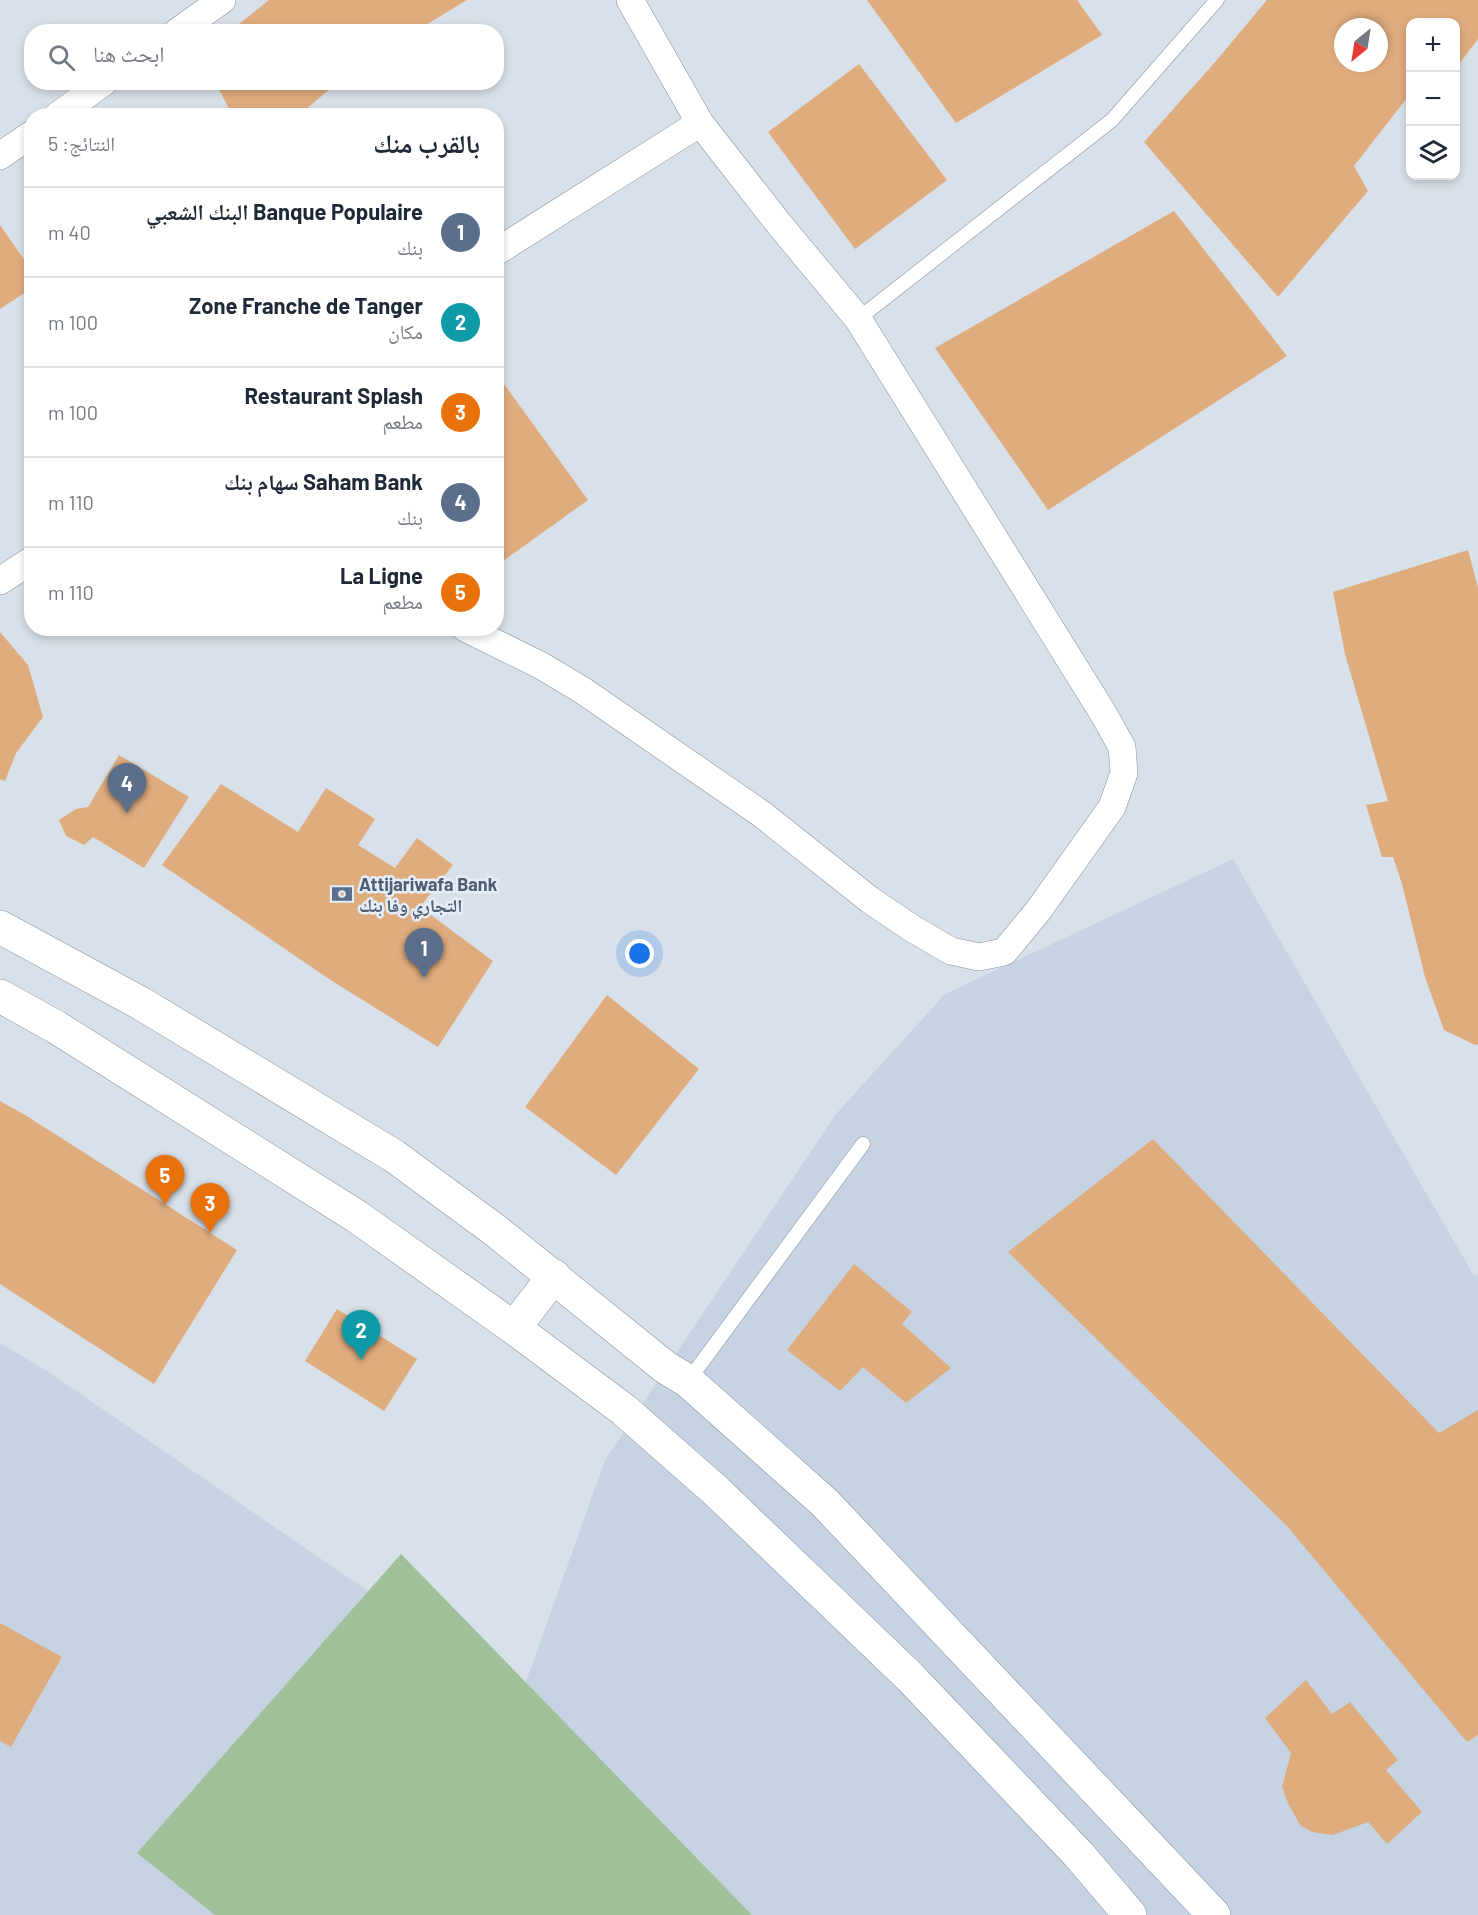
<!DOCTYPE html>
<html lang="ar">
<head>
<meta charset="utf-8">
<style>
  body { margin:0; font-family:Barlow,"Noto Naskh Arabic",sans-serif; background:#f6f6f7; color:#1f2937; direction:rtl }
  .controls { position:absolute; right:18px; top:18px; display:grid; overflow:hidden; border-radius:12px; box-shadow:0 3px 9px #0003 }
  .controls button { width:54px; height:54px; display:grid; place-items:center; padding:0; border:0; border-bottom:2px solid #e0e1e3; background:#fff; color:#1f2937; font:30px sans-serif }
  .compass { position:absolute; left:1334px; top:18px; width:54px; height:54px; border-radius:50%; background:#fff; box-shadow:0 3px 9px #0003; rotate:210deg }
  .you { position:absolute; left:640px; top:954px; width:21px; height:21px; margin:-15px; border:4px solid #fff; border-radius:50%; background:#1a73e8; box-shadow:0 0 0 9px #1a73e833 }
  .badge { display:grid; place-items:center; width:39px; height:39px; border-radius:50%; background:#db2777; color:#fff; font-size:20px; font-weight:700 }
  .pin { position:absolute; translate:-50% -50px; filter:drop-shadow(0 2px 3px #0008) }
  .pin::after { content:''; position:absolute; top:32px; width:21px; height:18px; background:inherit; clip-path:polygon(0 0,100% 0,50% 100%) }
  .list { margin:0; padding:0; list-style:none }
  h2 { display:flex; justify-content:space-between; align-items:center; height:78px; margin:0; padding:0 24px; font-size:26px }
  h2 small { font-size:20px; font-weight:400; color:#747a83 }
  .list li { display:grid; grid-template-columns:39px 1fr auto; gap:18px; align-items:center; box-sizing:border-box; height:90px; padding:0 24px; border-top:2px solid #e0e1e3 }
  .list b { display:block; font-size:22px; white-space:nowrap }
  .list p { margin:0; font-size:20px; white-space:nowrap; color:#747a83 }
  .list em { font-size:20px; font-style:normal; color:#747a83 }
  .icon { flex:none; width:33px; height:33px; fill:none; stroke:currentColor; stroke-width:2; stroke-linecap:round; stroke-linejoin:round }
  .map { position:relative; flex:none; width:1478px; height:1915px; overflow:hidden; direction:ltr }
  .search { position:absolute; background:#fff; box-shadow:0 3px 9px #0003; left:24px; top:24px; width:480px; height:66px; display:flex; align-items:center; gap:15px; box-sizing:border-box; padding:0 21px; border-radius:24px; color:#747a83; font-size:22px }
  .panel { position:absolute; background:#fff; box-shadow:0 3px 9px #0003; left:24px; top:108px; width:480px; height:528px; border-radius:24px; direction:rtl }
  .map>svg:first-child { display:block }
  .built { fill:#c6d3e2 }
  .green { fill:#a0c09a }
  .building { fill:#dfac7e; fill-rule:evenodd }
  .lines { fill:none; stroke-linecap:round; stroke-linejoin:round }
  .service-casing { stroke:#899098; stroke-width:15 }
  .minor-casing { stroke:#899098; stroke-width:28 }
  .tertiary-casing { stroke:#899098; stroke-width:34 }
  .service { stroke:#fff; stroke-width:14 }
  .minor { stroke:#fff; stroke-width:27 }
  .tertiary { stroke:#fff; stroke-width:33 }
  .labels { text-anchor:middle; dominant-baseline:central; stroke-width:5; stroke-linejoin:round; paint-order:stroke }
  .service-label { font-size:18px; font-weight:bold; fill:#4e5e75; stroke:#e5edf6; text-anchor:start }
</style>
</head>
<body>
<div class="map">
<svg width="1478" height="1915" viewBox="0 0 1478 1915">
  <rect width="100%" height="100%" fill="#d8e0e9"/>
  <path class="built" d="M1233,859L1474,1276L1478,1275V1915H0V1343L47,1371L521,1696L605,1460L836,1114L945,994Z"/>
  <path class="green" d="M401,1554L752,1915H215L137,1853Z"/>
  <path class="building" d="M269,0H467L414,32H229Z
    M867,0H1077L1102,35L956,123Z
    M1267,0H1478V39L1456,68V22H1410V94L1354,166L1368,191L1278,297L1144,142L1216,61ZM1343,27H1379V63H1343Z
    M859,64L947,180L855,249L768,132Z
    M215,82H338L298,116H233Z
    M1174,211L1287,356L1048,510L935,348Z
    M0,225L32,271V288L0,309Z
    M496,373L588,500L496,566Z
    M1468,550L1478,588V1044L1475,1045L1444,1030L1425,977L1402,884L1393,857H1382L1366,805L1388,801L1345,654L1333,592Z
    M0,632L28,665L43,717L16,753L5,781L0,779Z
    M119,755L189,797L144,868L93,837L84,845L66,836L59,820L76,809L88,807Z
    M221,784L298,832L326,788L375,819L358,845L395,868L417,838L453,865L420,907L493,961L438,1047L329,979L162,865Z
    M607,995L699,1069L616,1175L525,1107Z
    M0,1101L25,1115L237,1250L154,1384L0,1284Z
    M1153,1139L1439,1433L1478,1410V1735L1467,1742L1287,1526L1008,1252Z
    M854,1264L912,1312L902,1324L951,1368L906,1403L863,1367L840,1391L787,1350Z
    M337,1309L417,1359L384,1411L305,1361Z
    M0,1623L62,1657L11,1747L0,1741Z
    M1306,1680L1332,1714L1350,1702L1398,1760L1386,1770L1422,1812L1387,1844L1368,1822L1333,1835L1312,1832L1300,1825L1288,1803L1282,1787L1291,1753L1265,1718Z"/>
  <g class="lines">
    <defs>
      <path id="service" d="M858,319L1112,120L1217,0
        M688,1381L863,1144"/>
      <path id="minor" d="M177,32L222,0
        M57,116L104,82
        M0,156L32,134
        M496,252L700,123
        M0,581L32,560
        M465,628L540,665L582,690L763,815L870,900L913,929L951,951L979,957L1004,952L1038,911L1112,807L1124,773L1122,747L1103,713L858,319L779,224L700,123L630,0"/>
      <path id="tertiary" d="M0,927L142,1004L394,1156L496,1231L665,1367L688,1381L825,1503L1214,1915
        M0,996L56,1027L356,1216L514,1328L624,1410L715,1490L910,1677L1079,1855L1130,1915
        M514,1328L554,1276"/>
    </defs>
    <use href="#service" class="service-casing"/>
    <use href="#minor" class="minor-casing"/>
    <use href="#tertiary" class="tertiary-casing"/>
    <use href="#service" class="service"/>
    <use href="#minor" class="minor"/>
    <use href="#tertiary" class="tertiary"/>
  </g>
  <defs>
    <symbol id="bank-bare" viewBox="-9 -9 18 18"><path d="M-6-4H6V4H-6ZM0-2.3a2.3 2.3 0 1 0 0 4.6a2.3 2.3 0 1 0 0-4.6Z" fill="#5c6f8a" stroke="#e5edf6" stroke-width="2.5" paint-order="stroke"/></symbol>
  </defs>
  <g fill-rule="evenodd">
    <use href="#bank-bare" x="327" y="879" width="30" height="30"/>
  </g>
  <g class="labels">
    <g class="service-label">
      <text x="359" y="884">Attijariwafa Bank<tspan x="359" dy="21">التجاري وفا بنك</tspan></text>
    </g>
  </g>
</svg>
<div class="controls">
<button>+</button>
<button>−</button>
<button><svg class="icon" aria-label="layers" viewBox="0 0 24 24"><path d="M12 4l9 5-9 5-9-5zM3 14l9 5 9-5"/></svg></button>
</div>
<svg class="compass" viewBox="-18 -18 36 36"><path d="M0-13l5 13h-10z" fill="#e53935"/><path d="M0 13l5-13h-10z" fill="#747a83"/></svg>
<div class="you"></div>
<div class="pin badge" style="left:424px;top:978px;background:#5c6f8a">1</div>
<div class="pin badge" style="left:361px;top:1360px;background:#0f9aa8">2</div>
<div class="pin badge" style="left:210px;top:1233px;background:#e8710a">3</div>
<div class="pin badge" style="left:127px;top:813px;background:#5c6f8a">4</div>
<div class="pin badge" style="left:165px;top:1205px;background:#e8710a">5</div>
<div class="search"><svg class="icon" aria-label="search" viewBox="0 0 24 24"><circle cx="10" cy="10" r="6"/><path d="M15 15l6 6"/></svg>ابحث هنا</div>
<section class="panel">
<h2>بالقرب منك<small>النتائج: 5</small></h2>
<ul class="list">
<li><span class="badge" style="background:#5c6f8a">1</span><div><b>Banque Populaire البنك الشعبي</b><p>بنك</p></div><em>40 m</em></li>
<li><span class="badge" style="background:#0f9aa8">2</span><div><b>Zone Franche de Tanger</b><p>مكان</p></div><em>100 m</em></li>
<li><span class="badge" style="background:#e8710a">3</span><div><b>Restaurant Splash</b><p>مطعم</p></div><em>100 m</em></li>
<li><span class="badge" style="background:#5c6f8a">4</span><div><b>Saham Bank سهام بنك</b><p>بنك</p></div><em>110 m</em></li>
<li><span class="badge" style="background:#e8710a">5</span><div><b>La Ligne</b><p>مطعم</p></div><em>110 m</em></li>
</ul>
</section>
</div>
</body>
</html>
